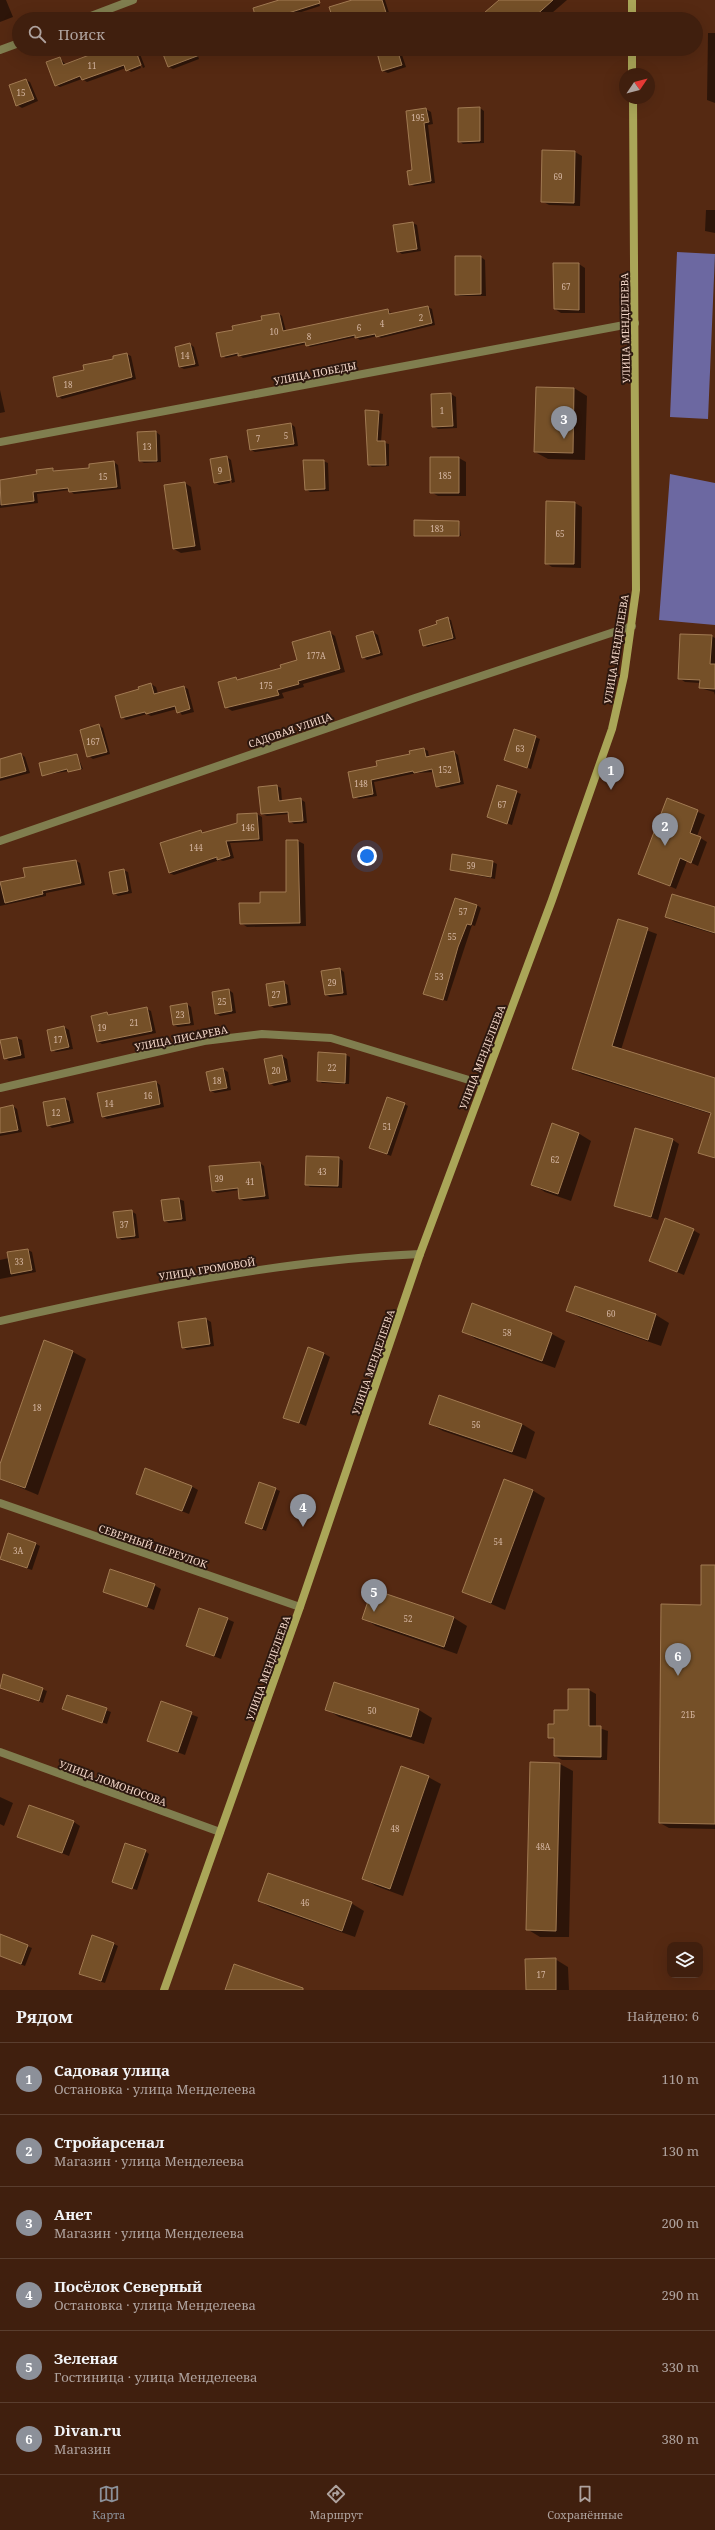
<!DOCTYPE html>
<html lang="ru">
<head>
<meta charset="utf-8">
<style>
  body { margin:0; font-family:"Noto Serif",serif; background:#472717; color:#f1f3f6 }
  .controls { position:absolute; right:12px; bottom:12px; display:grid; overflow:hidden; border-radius:8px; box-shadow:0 4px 16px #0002 }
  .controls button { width:36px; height:36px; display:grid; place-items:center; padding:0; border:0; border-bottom:1px solid #593d2e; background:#401f0e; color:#f1f3f6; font:20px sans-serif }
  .compass { position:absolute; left:619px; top:68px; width:36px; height:36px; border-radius:50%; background:#401f0e; box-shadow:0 4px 16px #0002; rotate:55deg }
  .you { position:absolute; left:367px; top:856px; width:14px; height:14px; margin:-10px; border:3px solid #fff; border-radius:50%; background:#1a73e8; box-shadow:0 0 0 6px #1a73e833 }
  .badge { display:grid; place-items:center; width:26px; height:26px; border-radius:50%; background:#8c9099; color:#fff; font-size:13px; font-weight:700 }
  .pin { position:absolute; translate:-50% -33px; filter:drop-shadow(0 1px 2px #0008) }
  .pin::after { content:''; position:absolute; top:21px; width:14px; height:12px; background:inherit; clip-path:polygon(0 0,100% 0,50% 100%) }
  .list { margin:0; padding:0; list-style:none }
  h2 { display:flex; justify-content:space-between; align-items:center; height:52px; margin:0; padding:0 16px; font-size:17px }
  h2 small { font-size:13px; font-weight:400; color:#aea29e }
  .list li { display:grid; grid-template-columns:26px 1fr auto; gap:12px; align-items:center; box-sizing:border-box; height:72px; padding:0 16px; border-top:1px solid #593d2e }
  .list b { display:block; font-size:15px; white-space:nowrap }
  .list p { margin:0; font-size:13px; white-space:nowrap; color:#aea29e }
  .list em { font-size:13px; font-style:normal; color:#aea29e }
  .icon { flex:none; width:22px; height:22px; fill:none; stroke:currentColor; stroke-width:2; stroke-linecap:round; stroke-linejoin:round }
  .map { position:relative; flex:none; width:715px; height:1990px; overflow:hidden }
  .search { position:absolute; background:#401f0e; box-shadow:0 4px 16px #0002; left:12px; right:12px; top:12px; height:44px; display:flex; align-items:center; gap:10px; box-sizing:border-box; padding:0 14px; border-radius:22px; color:#aea29e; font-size:15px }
  .sheet { height:484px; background:#401f0e }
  nav { display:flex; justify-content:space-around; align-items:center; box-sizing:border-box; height:56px; border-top:1px solid #593d2e; background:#401f0e; font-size:11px; color:#aea29e }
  nav a { display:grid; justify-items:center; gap:2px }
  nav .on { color:#8c9099 }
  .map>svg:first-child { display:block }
  .forest { fill:#6c68a1 }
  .shadow { fill:#0007 }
  .building { fill:#755028; stroke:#a17a52 }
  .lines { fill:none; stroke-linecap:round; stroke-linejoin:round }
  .street { stroke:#807e4f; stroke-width:8 }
  .secondary { stroke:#aaa658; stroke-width:8 }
  .labels { text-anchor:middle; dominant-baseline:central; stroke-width:4; stroke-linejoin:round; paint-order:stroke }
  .number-label { font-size:8px; fill:#d5b6a2 }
  .street-label { font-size:10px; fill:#f5d8ca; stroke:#2d180f }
</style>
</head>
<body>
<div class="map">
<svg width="715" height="1990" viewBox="0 0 715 1990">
  <rect width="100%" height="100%" fill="#552912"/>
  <path class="forest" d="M677,252L715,254L708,419L670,417Z
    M670,474L715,483V625L659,620Z"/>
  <path class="shadow" d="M0,0H6L13,17L0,22Z
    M282,0H318L320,6L286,17V19H257Z
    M355,0H385L391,19H334Z
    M500,0H567L545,19H479Z
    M221,13L227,19H206Z
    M708,33H715V103L707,100Z
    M107,49H134L141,68L131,72L126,68L87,82L82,79L60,87L56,85L60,58L66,65Z
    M136,49H138L145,67L143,68Z
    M162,49H202L196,51L199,59L173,69L169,67Z
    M238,49H256L243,53Z
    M377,49H400L406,67L388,73L383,71Z
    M495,49H511L504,55Z
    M26,80L30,82L38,101L22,108L17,105Z
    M480,108L484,111V143L463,144L459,141Z
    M426,109L431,112L433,124L428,125L435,183L414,186L410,184Z
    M543,151L575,152L582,156L580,206L549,205L542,201Z
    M706,210H715V233L705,231Z
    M413,223L417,225L421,251L402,254L398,251Z
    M481,257L485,260L486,296H460L456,294Z
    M579,264L585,268V313H561L555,309Z
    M428,307L432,309L435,325L381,338L377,336L360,340L356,337L310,347L306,344L243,358L239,355L226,358L222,356L234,330L279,314L282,316L286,331L388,310L392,314Z
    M190,344L194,347L199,366L184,369L180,367Z
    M126,354L131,356L136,379L62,399L58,396L85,371Z
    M574,388L587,396L585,460L548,459L535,452Z
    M0,390L5,412L0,413Z
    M451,394L456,397L457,428L438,429L433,426L432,395Z
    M366,411L383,414L381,442L389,444V466L372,467L369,465Z
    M291,424L295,427L298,446L255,452L251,450Z
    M156,432L160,435L161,462L144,463L140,461Z
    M227,457L231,460L235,482L232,483L228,459H226L230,483L219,485L215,482Z
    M459,458L466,462V496H438L431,492Z
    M323,461L328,463L329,491L310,492L306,489Z
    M114,462L118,465L121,489L74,494L69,490L37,494L38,503L0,508V481L38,475L53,469L57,472L90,468Z
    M185,483L191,487L201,550L181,553L174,549Z
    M547,502L575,503L582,507L581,568L552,567L546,563Z
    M459,522L461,536L415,535Z
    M448,619L451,620L456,639L427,647L424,645L438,625Z
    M329,632L335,636L345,672L303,684L304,687L282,693L284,698L232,711L226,707L236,678L239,680L282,668L298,661Z
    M373,632L378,635L383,655L367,660L363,657Z
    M711,636L715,638V695L714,692L700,688V683L685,682L679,678Z
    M151,684L156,687L158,694L184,687L188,689L194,712L182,715L177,709L151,716L147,714L126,720L122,717L140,690Z
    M99,725L103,728L110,754L93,759L88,756Z
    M515,730L540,739L531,769L506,760Z
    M424,749L428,751L429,757L454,752L458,755L464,784L441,789L437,786L434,772L417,773L374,782L377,796L359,799L354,797L378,766Z
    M21,754L25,757L30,773L0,781V760Z
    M77,755L83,769L43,775Z
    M277,786L281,788L282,801L300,799L305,802L307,823L294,824L290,821L289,814L267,816L262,814Z
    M516,792L521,794L512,825L488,817Z
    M668,799L705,815L697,836L707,842L698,866L687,861L676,889L640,873Z
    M257,814L262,817L263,841L230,843L234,858L223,861L220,860L174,875L169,873L201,831L205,833L239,824L238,815Z
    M298,841L304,844L306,926L247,927L241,923L261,904L287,893Z
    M76,861L80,863L85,885L46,893V896L0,906V883L26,878L24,869Z
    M493,862L497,864L495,879L451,870Z
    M123,870L128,872L132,893L118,896L114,893Z
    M477,905L481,908L475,926L472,925L447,1001L428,996L424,993Z
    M715,908V934L675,922L666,917Z
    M619,920L657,934L621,1050L715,1079V1159L700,1152L711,1114L582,1074L573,1069Z
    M340,969L344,972L347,995L330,997L326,995Z
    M284,983L288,985L291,1005L274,1008L270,1005Z
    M229,990L233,993L236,1013L220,1016L216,1013Z
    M187,1004L191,1007L194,1025L178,1027L174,1025Z
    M147,1009L151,1011L156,1033L102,1044L97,1041L107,1013L111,1016Z
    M64,1027L69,1030L73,1049L56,1052L52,1050Z
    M17,1038L22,1040L25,1058L9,1061L5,1058L1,1041Z
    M319,1053L346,1055L350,1057L349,1084L322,1083L318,1080Z
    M282,1056L287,1059L291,1082L274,1086L270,1083Z
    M223,1069L228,1072L231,1090L215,1093L211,1091L207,1073Z
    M156,1082L160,1085L164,1107L107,1119L102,1116Z
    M65,1099L69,1101L74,1123L52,1128L48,1125Z
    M404,1104L408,1106L391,1156L370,1148Z
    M13,1106L17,1109L22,1132L0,1136V1109Z
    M578,1133L591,1141L571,1201L545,1192L532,1184Z
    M673,1140L679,1144L658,1220L615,1206Z
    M339,1158L343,1161L342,1188L310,1187L306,1184Z
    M260,1163L264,1166L269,1199L244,1201L240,1199L239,1190L217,1193L213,1190Z
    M179,1199L184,1201L186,1221L169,1223L165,1221L162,1201Z
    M131,1211L136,1214L139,1238L122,1240L118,1237Z
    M693,1230L700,1234L684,1275L650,1261Z
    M28,1250L32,1252L36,1272L0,1279V1260L9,1258Z
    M576,1287L656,1315L669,1323L661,1346L581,1318L568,1311Z
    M473,1305L552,1334L565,1341L555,1368L476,1339L463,1331Z
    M206,1319L211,1322L214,1346L187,1350L183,1347L179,1323Z
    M44,1342L73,1352L86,1359L38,1495L0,1479V1467Z
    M323,1353L330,1357L306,1426L284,1417Z
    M430,1424H522L535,1432L526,1459L443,1431Z
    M260,1483L280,1491L266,1531L246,1523Z
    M191,1486L198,1490L189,1514L137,1494Z
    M532,1490L545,1498L505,1610L464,1592Z
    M36,1544L40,1546L32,1570L5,1561Z
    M715,1566V1829L669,1828L660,1823L702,1606Z
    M154,1585L161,1589L154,1610L104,1591Z
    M372,1590L454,1618L467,1626L457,1654L376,1626L363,1618Z
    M227,1619L234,1622L221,1659L187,1646Z
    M4,1676L47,1691L43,1703L0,1687Z
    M334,1683L419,1710L432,1718L424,1744L339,1717L326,1709Z
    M569,1690H589L596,1694V1727L608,1731L607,1760H562L555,1756V1741L549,1737L555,1725L569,1711Z
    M68,1696L111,1712L107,1724L63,1709Z
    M161,1703L198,1717L185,1755L148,1741Z
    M560,1764L573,1771L569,1937H540L527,1929Z
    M428,1777L441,1784L403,1896L376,1886L364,1879Z
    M0,1797L13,1803L4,1826L0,1824Z
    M74,1822L80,1826L69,1856L19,1836Z
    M145,1851L149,1854L137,1890L118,1884Z
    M259,1901L351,1903L364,1911L355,1937L272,1908Z
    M0,1936L32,1948L25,1966L0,1956Z
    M114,1944L118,1946L105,1983L84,1976Z
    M555,1959L568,1967L569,1990H526Z"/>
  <path class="building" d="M279,0H319L320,3L282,15L283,19H256L253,8Z
    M352,0H382L388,19H333L329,7Z
    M499,0H553L532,19H477Z
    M105,49H135L141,65L126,71L124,65L82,80L80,76L55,86L46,62L60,57L63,65Z
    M161,49H213V50L168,67Z
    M376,49H397L402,65L382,71Z
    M26,79L34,99L16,106L9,85Z
    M480,107V141L458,142V108Z
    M426,108L429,122L424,123L431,181L409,185L407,171L412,170L406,111Z
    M542,150L575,151L574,203L541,202Z
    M413,222L417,249L397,252L393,225Z
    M455,256H481V294L455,295Z
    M553,263H579V310L554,309Z
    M428,306L432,323L376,337L375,334L355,338V335L306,346L305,342L238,356V353L221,357L216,333L233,330L232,326L262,320L261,316L279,313L283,331L388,309L389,314Z
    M190,343L195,364L179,367L175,347Z
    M127,353L132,377L57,397L53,377L84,370L83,365L113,359V356Z
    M536,387L574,388L573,453L534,452Z
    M451,393L453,426L432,427L431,394Z
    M365,410L379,411L377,441H385L386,465H368Z
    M291,423L294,444L250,450L247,430Z
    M156,431L157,461H139L137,432Z
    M227,456L231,480L214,483L210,459Z
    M430,457H459V493H430Z
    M303,460H324L325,489L305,490Z
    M114,461L117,487L69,492L68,488L33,492L34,501L1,505L0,480L37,474L36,470L53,468V471L89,468V464Z
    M185,482L195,546L173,549L164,485Z
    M546,501L575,502L574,564H545Z
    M414,520L459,521V536H414Z
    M448,617L453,638L423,646L419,630L437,624L436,621Z
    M330,631L340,669L298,681L299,684L277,690L279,695L225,708L218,682L236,677L237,680L281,668L280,665L297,660L292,642Z
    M373,631L380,653L362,658L356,636Z
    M680,634L712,635L710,664H715V689L699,688L700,680L678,679Z
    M151,683L154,694L184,686L190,709L177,713L175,706L146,714L145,712L121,718L115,696L139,689L138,687Z
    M99,724L107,752L87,757L80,730Z
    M514,729L536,736L527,768L504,760Z
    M424,748L426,757L454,751L460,782L436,787L432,769L414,773L413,771L371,780L373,794L353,798L348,772L377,766L376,761L410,754L409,751Z
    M21,753L26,771L0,778V759Z
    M77,754L81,769L68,772L67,769L42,776L39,763Z
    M277,785L279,801L301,798L303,821L289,822L288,812L261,814L258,787Z
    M497,785L517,791L507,824L487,817Z
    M667,798L698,810L690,833L701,837L691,863L680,858L670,886L638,874Z
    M257,813L259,839L226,841L230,856L217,860V857L169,873L160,843L201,830L202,833L237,823V814Z
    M286,840H298L300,923L240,924L239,903H260V892H286Z
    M452,854L493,861L491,877L450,870Z
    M76,860L81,883L42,891L43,894L5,903L0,882L25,877L23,868Z
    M124,869L128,891L113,894L109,872Z
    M672,894L715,907V933L665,917Z
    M455,898L477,905L471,925L467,924L458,947L443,1000L423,994Z
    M618,919L648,928L612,1046L715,1078V1158L698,1153L711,1113L572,1069Z
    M340,968L343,993L325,995L321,971Z
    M284,981L287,1003L269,1006L266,984Z
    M229,989L232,1011L215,1014L212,992Z
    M187,1003L190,1023L173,1025L170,1006Z
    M147,1007L152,1031L97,1042L91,1016L107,1012L108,1015Z
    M64,1026L69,1047L51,1051L47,1030Z
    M17,1037L21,1055L4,1059L0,1040Z
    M318,1052L346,1054L345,1083L317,1081Z
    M282,1055L287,1080L269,1084L264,1059Z
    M223,1068L227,1088L210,1091L206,1072Z
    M156,1081L160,1104L102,1117L97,1093Z
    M387,1097L405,1103L387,1154L369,1148Z
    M65,1098L70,1121L47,1126L43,1102Z
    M13,1105L18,1130L0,1133V1108Z
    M552,1123L579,1133L558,1194L531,1185Z
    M635,1128L673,1139L651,1217L614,1206Z
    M306,1156L339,1157L338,1186L305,1185Z
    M260,1162L265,1196L239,1199L238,1188L212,1191L209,1166Z
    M179,1198L182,1219L164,1221L161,1200Z
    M132,1210L135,1236L117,1238L113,1212Z
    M665,1218L694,1229L677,1272L649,1261Z
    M28,1249L32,1270L11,1274L7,1252Z
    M575,1286L656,1314L648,1340L566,1311Z
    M472,1303L552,1333L542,1361L462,1332Z
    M206,1318L210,1344L182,1348L178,1322Z
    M44,1340L73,1351L25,1488L0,1479V1464Z
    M308,1347L324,1353L299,1423L283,1418Z
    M439,1395L522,1424L512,1452L429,1424Z
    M145,1468L192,1486L182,1511L136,1494Z
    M504,1479L533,1490L491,1603L462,1592Z
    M259,1482L276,1488L262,1529L245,1523Z
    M8,1533L36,1543L27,1568L0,1559Z
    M701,1565H715V1824L659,1823L661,1604L701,1605Z
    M110,1569L155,1584L147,1607L103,1592Z
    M372,1589L454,1617L444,1647L362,1619Z
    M199,1608L228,1618L214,1656L186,1646Z
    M3,1674L43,1688L39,1701L0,1688Z
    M334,1682L419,1709L411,1737L325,1710Z
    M568,1689H589V1726H601V1757L554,1756V1738H548V1724H554V1710H568Z
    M67,1695L107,1708L102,1723L62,1709Z
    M161,1701L192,1712L178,1752L147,1741Z
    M530,1762L560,1763L556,1931L526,1930Z
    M401,1766L429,1776L390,1889L362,1879Z
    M29,1805L74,1821L62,1853L17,1837Z
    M125,1843L146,1850L132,1889L112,1882Z
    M268,1873L352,1902L342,1931L258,1901Z
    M0,1934L28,1945L21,1964L0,1956Z
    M92,1935L114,1943L101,1981L79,1974Z
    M556,1958V1990H526L525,1959Z
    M234,1964L303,1988V1990H225Z"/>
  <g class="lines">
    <path class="street" d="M83,19L133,0
      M0,50L19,43
      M0,442L635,323
      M0,841L415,698L632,626
      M0,1088L204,1041L262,1034L331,1038L482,1084
      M0,1321C138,1290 278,1260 420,1254
      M0,1503L300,1607
      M0,1752L220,1832"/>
    <path class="secondary" d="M632,0V19
      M632,49V74
      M164,1990L300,1607L420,1254L552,900L612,729L624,676L636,590L633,98"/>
  </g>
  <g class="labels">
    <g class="number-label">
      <text x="92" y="65">11</text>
      <text x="21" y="92">15</text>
      <text x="418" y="117">195</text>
      <text x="558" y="176">69</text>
      <text x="566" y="286">67</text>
      <text x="421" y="317">2</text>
      <text x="382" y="323">4</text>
      <text x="359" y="327">6</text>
      <text x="274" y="331">10</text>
      <text x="309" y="336">8</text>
      <text x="185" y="355">14</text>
      <text x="68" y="384">18</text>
      <text x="442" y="410">1</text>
      <text x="286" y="435">5</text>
      <text x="258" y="438">7</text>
      <text x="147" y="446">13</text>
      <text x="220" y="470">9</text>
      <text x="445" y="475">185</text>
      <text x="103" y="476">15</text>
      <text x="437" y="528">183</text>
      <text x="560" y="533">65</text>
      <text x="316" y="655">177А</text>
      <text x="266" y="685">175</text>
      <text x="93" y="741">167</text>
      <text x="520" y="748">63</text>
      <text x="445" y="769">152</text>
      <text x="361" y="783">148</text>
      <text x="502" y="804">67</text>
      <text x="248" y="827">146</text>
      <text x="196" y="847">144</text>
      <text x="471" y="865">59</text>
      <text x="463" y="911">57</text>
      <text x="452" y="936">55</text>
      <text x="439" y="976">53</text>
      <text x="332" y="982">29</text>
      <text x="276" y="994">27</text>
      <text x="222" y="1001">25</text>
      <text x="180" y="1014">23</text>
      <text x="134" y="1022">21</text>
      <text x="102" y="1027">19</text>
      <text x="58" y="1039">17</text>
      <text x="332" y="1067">22</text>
      <text x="276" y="1070">20</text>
      <text x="217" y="1080">18</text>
      <text x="148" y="1095">16</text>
      <text x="109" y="1103">14</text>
      <text x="56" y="1112">12</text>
      <text x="387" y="1126">51</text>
      <text x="555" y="1159">62</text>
      <text x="322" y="1171">43</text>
      <text x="219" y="1178">39</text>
      <text x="250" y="1181">41</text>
      <text x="124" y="1224">37</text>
      <text x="19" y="1261">33</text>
      <text x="611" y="1313">60</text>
      <text x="507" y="1332">58</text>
      <text x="37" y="1407">18</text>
      <text x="476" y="1424">56</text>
      <text x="498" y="1541">54</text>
      <text x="18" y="1550">3А</text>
      <text x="408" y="1618">52</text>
      <text x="372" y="1710">50</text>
      <text x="688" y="1714">21Б</text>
      <text x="395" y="1828">48</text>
      <text x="543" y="1846">48А</text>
      <text x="305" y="1902">46</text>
      <text x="541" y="1974">17</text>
    </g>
    <g class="street-label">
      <text transform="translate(625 328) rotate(-91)">УЛИЦА МЕНДЕЛЕЕВА</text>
      <text transform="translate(315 373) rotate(-11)">УЛИЦА ПОБЕДЫ</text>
      <text transform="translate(616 649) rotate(-81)">УЛИЦА МЕНДЕЛЕЕВА</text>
      <text transform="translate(290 730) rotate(-19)">САДОВАЯ УЛИЦА</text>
      <text transform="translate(181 1038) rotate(-11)">УЛИЦА ПИСАРЕВА</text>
      <text transform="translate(482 1057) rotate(-69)">УЛИЦА МЕНДЕЛЕЕВА</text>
      <text transform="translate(207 1269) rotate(-9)">УЛИЦА ГРОМОВОЙ</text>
      <text transform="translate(373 1362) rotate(-71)">УЛИЦА МЕНДЕЛЕЕВА</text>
      <text transform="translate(153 1546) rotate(19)">СЕВЕРНЫЙ ПЕРЕУЛОК</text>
      <text transform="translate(268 1668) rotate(-70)">УЛИЦА МЕНДЕЛЕЕВА</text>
      <text transform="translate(113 1783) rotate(20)">УЛИЦА ЛОМОНОСОВА</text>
    </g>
  </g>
</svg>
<div class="controls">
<button><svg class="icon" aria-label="layers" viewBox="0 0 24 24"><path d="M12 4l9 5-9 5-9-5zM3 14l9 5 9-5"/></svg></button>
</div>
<svg class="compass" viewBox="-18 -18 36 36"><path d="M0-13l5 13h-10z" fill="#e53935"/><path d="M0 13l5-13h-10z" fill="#aea29e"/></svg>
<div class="you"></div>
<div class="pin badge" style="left:611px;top:790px">1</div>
<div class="pin badge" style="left:665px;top:846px">2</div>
<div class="pin badge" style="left:564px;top:439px">3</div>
<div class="pin badge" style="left:303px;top:1527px">4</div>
<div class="pin badge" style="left:374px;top:1612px">5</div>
<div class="pin badge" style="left:678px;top:1676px">6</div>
<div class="search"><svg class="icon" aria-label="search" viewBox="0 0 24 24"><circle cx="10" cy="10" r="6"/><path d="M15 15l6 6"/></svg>Поиск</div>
</div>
<section class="sheet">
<h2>Рядом<small>Найдено: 6</small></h2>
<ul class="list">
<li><span class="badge">1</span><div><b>Садовая улица</b><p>Остановка · улица Менделеева</p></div><em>110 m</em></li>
<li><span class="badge">2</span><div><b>Стройарсенал</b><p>Магазин · улица Менделеева</p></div><em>130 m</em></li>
<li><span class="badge">3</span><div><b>Анет</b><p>Магазин · улица Менделеева</p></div><em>200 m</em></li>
<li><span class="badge">4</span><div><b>Посёлок Северный</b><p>Остановка · улица Менделеева</p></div><em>290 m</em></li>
<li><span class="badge">5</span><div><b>Зеленая</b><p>Гостиница · улица Менделеева</p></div><em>330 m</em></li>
<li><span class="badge">6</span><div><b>Divan.ru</b><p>Магазин</p></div><em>380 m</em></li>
</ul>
</section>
<nav>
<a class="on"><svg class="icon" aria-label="map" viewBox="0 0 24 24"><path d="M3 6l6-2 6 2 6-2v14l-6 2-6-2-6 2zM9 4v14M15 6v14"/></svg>Карта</a>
<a><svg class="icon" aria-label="directions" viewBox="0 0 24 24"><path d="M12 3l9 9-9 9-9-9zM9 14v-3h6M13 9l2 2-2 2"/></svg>Маршрут</a>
<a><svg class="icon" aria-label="saved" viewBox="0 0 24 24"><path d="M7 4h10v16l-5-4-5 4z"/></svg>Сохранённые</a>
</nav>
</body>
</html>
